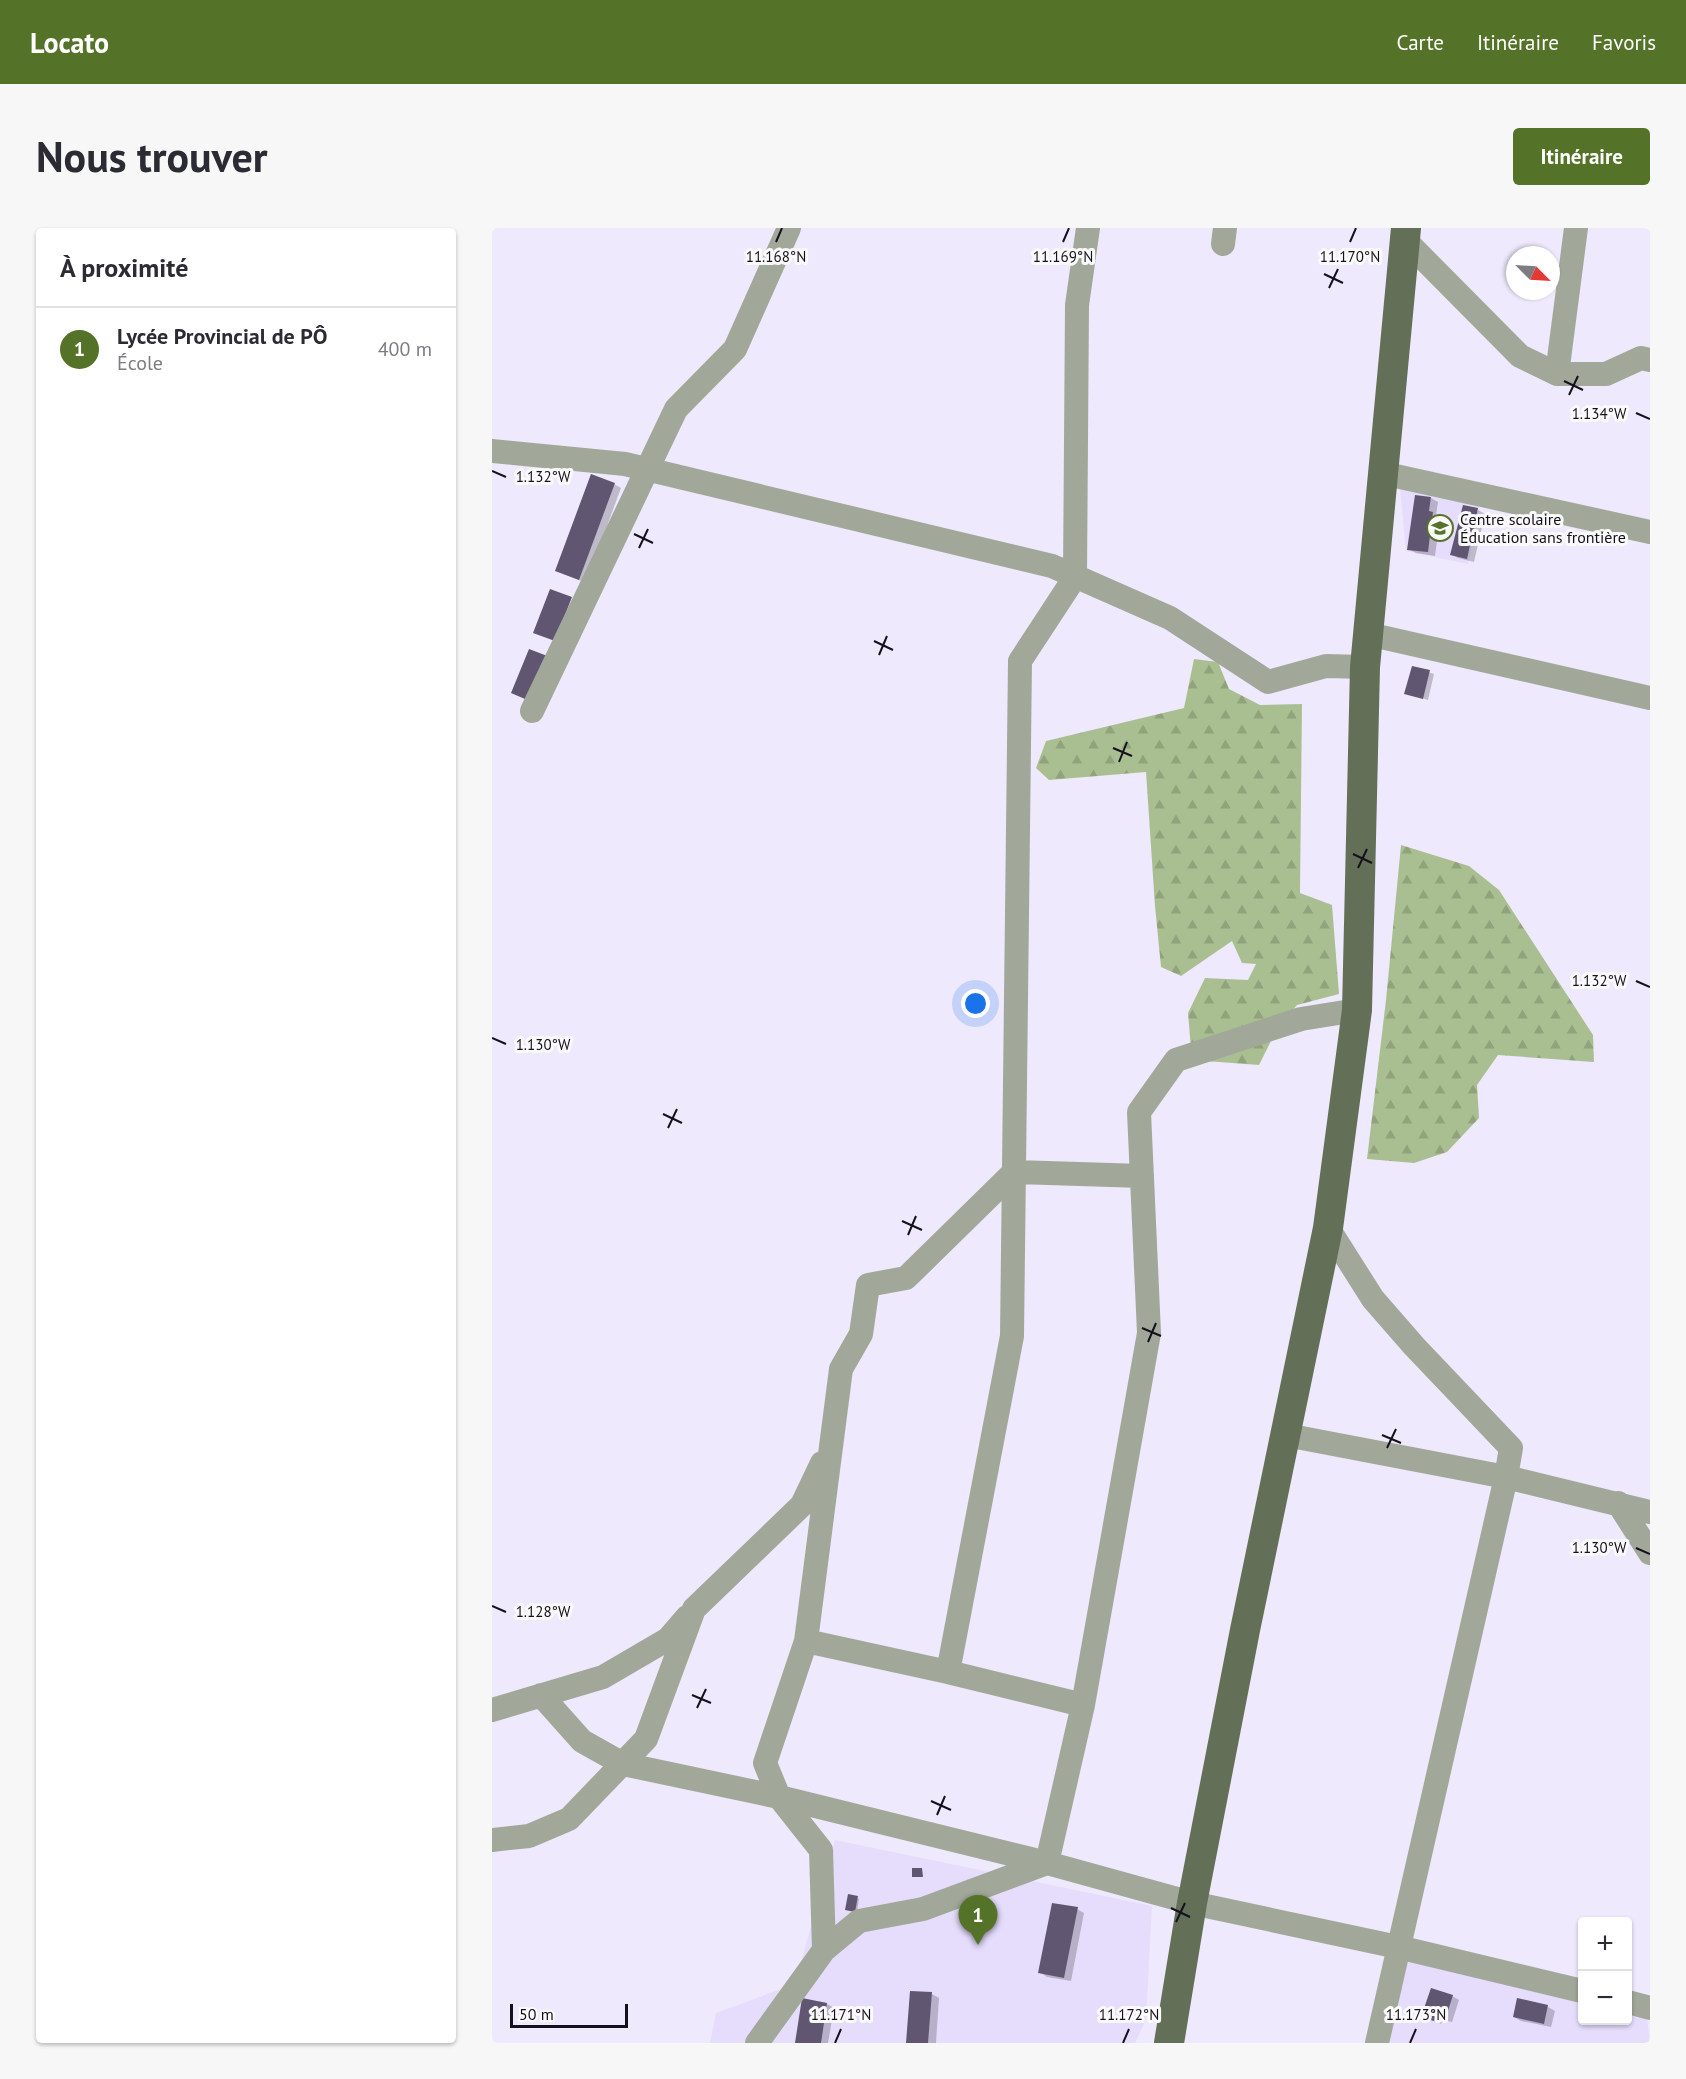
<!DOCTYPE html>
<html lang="fr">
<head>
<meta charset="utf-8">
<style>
  body { margin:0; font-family:"PT Sans",sans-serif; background:#f7f7f7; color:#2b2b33 }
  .controls { position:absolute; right:18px; bottom:18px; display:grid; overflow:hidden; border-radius:6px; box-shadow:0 2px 4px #0004 }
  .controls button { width:54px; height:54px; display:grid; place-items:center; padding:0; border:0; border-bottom:2px solid #e1e1e2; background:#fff; color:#2b2b33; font:30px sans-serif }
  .compass { position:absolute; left:1014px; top:18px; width:54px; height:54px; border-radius:50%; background:#fff; box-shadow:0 2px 4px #0004; rotate:114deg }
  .scale { position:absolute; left:18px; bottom:15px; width:118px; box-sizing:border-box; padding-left:6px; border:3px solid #15111c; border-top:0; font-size:16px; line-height:21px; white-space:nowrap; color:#15111c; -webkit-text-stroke:4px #fafafa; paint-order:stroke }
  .you { position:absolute; left:484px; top:776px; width:21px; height:21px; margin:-15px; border:4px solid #fff; border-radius:50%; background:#1a73e8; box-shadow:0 0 0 9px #1a73e833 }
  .badge { display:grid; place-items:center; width:39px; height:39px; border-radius:50%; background:#547228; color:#fff; font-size:20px; font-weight:700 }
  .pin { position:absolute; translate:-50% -50px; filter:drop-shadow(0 2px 3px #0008) }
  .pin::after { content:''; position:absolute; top:32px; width:21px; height:18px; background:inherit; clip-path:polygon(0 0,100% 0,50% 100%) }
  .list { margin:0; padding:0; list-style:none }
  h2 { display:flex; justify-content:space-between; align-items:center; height:78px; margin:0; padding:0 24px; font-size:26px }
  h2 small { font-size:20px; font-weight:400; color:#7c7c81 }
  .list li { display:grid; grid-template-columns:39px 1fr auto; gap:18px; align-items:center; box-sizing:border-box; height:84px; padding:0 24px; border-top:2px solid #e1e1e2 }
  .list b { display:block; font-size:22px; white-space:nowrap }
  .list p { margin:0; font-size:20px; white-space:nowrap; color:#7c7c81 }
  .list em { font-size:20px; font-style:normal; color:#7c7c81 }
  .map { position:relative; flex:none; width:1158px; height:1815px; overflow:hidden; border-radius:6px }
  header { display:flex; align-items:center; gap:36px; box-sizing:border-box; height:84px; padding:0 30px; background:#547228; color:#fff }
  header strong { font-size:28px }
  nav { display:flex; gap:33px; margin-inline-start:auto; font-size:21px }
  .intro { display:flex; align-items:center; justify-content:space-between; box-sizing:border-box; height:144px; padding:0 36px }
  h1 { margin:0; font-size:42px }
  .button { padding:15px 27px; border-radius:6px; background:#547228; color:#fff; font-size:21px; font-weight:700 }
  main { display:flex; gap:36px; padding:0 36px }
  aside { flex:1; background:#fff; border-radius:6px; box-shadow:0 2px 4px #0004 }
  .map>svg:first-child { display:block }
  .built { fill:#e6dcfc }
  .forest { fill:url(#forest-firs) }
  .shadow { fill:#0003 }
  .building { fill:#605672 }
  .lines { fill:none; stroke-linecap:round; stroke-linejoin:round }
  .minor { stroke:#a1a89a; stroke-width:24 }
  .major { stroke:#636f57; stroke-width:30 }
  .ticks { fill:none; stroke:#15111c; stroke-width:2 }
  .labels { text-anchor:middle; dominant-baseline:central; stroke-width:6; stroke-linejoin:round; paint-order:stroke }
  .poi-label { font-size:16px; fill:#15111c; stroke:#fafafa; text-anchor:start }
  .ticks-label { font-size:15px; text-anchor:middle; fill:#15111c; stroke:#fafafa; stroke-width:6; stroke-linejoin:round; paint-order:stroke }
</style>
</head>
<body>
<header>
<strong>Locato</strong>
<nav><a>Carte</a><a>Itinéraire</a><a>Favoris</a></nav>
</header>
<div class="intro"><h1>Nous trouver</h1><a class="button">Itinéraire</a></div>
<main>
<aside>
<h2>À proximité<small></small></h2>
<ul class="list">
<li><span class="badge">1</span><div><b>Lycée Provincial de PÔ</b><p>École</p></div><em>400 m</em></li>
</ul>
</aside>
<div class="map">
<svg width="1158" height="1815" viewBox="0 0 1158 1815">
  <defs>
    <pattern id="forest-firs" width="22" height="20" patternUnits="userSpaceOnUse" patternTransform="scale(1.5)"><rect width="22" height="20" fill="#aabf91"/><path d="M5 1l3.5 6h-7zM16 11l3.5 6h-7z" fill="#91a37c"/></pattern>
  </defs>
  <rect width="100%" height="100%" fill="#efe9fd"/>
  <path class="built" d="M908,259L988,276L976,336L914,323Z
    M343,1612L660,1678L654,1791L643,1815H218L224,1785L303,1756Z
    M911,1727L1090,1773V1792H1136V1785L1155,1790L1158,1815H891Z"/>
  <path class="forest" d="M702,431L726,434L737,461L768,477L810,476L808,665L840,677L847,766L805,777L785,801L767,837L700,832L696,785L713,750L756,752L764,736L750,735L740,713L689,748L669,739L663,678L654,544L557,552L544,540L554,513L692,480Z
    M909,617L977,638L1007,662L1101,807L1102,834L1006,827L985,857L987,890L955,924L922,935L875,931L894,772Z"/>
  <path class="shadow" d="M122,256L129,260L94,355L72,346Z
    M939,270L946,274L944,287L948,290L943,328L924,325L916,321Z
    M986,282L993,286L982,334L966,330L959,326Z
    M921,439L942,446L936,472L914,465Z
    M366,1670L367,1671L365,1684L356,1682Z
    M585,1681L592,1685L579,1753L555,1749L548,1744Z
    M440,1766L447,1770L444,1815H416Z
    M960,1768L967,1772L960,1794L951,1792L949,1796L931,1788Z
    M311,1772L335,1776L342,1780L336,1815H304Z
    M1026,1772L1056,1779L1063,1783L1059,1799L1029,1793L1022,1789Z"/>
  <path class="building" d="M99,246L123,255L87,352L63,343Z
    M923,267L939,269L937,283L941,284L936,324L915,322Z
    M971,277L986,280L975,331L958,327Z
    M58,361L80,369L63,413L41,405Z
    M37,421L58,429L40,474L19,465Z
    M920,438L938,442L931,471L912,466Z
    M420,1640H430L431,1649H420Z
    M356,1666L366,1668L363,1684L353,1682Z
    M560,1675L586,1679L572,1750L546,1745Z
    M939,1760L961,1767L953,1792L944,1789L942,1793L929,1789Z
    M418,1763L440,1764L436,1815H414Z
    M310,1770L335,1775L329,1815H303Z
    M1025,1770L1056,1777L1052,1796L1021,1789Z"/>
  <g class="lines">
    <path class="minor" d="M913,12L1028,128L1065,146H1114L1149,130L1158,132
      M731,16L733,0
      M1065,146L1084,0
      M0,223L133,236L560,338L678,390L776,454L834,438L873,439
      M890,245L1158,304
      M876,406L1158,470
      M40,483L184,181L243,121L297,0
      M836,1000L881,1071L922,1118L1019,1220L1014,1249L885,1815
      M794,1207L1014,1249L1158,1284
      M1126,1275L1158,1325
      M314,1413L456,1444L591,1477
      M456,1444L520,1108L528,433L583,349L585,77L596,0
      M49,1467L90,1513L131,1536L287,1569L555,1635L700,1675L906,1719L1090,1763
      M0,1482L111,1449L176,1411L195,1389
      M0,1612L37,1608L77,1591L154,1511L202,1381L310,1277L330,1235
      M332,1722L329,1622L287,1569L273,1535L314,1413L349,1141L369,1106L376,1057L414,1050L522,944L650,948
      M1136,1774L1158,1780
      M265,1815L332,1722L367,1693L431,1681L555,1635L591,1477L657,1105L647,884L684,832L809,791L865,782"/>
    <path class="major" d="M677,1815L700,1675L753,1402L836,1000L865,782L873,439L914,0"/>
  </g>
  <path class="ticks" d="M284,14L290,0M571,14L577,0M858,14L864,0M832,46L851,55M837,60L846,41M1072,153L1091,162M1077,167L1086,148M1144,185L1158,191M0,243L14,249M142,306L161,315M147,320L156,301M382,413L401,422M387,427L395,408M621,520L640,528M627,534L635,514M861,626L880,635M866,640L875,621M1144,753L1158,759M0,810L14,816M171,886L190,895M176,900L185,881M410,993L430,1002M416,1007L424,988M650,1100L669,1108M656,1114L664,1095M890,1207L909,1215M895,1220L904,1201M1144,1320L1158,1326M0,1378L14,1384M200,1467L219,1475M205,1480L214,1461M439,1573L459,1582M445,1587L453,1568M679,1680L698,1689M684,1694L693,1675M343,1815L349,1801M631,1815L637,1801M918,1815L924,1801"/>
  <defs>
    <symbol id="school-ring" viewBox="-11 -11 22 22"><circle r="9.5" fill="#fafafa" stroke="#547228" stroke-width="1.5"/><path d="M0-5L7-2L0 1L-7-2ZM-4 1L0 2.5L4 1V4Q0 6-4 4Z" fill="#547228"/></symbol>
  </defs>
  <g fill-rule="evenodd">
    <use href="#school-ring" x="933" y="285" width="30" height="30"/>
  </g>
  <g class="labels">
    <g class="poi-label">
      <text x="968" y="291">Centre scolaire<tspan x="968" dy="18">Éducation sans frontière</tspan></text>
    </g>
  </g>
  <g class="ticks-label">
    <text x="284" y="34">11.168°N</text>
    <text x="571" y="34">11.169°N</text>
    <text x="858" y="34">11.170°N</text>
    <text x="1107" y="191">1.134°W</text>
    <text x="51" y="254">1.132°W</text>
    <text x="1107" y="758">1.132°W</text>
    <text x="51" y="822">1.130°W</text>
    <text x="1107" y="1325">1.130°W</text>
    <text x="51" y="1389">1.128°W</text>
    <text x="349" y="1792">11.171°N</text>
    <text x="637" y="1792">11.172°N</text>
    <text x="924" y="1792">11.173°N</text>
  </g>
</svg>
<div class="controls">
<button>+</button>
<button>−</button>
</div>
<svg class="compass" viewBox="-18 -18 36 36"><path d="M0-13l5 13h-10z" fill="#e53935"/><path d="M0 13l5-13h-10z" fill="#7c7c81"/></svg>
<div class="scale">50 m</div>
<div class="you"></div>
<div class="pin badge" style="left:486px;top:1717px">1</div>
</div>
</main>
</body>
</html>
